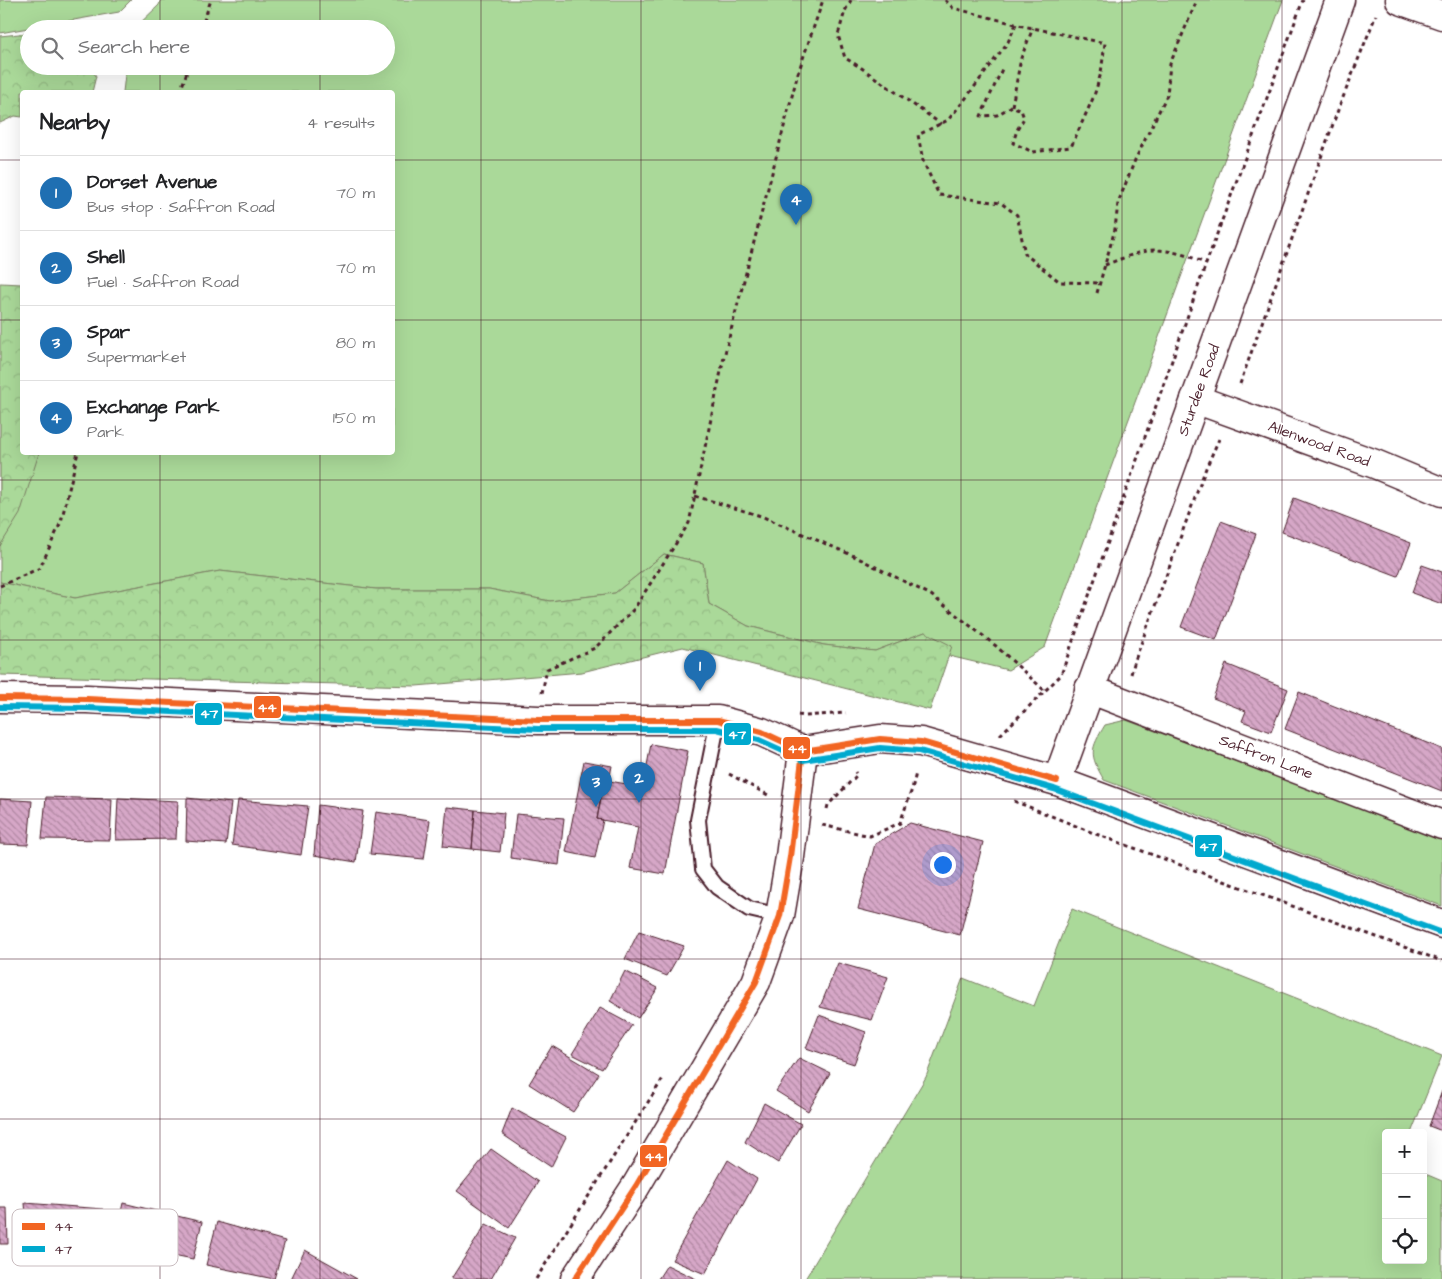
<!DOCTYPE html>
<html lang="en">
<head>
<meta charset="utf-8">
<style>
  body { margin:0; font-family:"Architects Daughter",sans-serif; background:#f2f2f2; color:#202124 }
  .controls { position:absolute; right:15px; bottom:15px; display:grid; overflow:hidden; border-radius:5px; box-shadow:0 5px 20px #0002 }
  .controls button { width:45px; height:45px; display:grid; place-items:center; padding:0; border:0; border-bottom:1px solid #e0e0e0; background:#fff; color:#202124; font:25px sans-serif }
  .you { position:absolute; left:942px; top:864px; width:18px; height:18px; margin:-12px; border:4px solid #fff; border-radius:50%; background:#1a73e8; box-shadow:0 0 0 8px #1a73e833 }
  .badge { display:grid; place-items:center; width:32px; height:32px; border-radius:50%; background:#1f6fb2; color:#fff; font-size:16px; font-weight:700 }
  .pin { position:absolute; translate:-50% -41px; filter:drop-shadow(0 1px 2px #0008) }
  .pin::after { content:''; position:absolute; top:26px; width:18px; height:15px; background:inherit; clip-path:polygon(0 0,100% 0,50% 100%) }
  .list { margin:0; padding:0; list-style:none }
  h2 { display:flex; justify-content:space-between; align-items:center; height:65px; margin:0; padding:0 20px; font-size:21px }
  h2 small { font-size:16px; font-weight:400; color:#757577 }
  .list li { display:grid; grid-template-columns:32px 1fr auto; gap:15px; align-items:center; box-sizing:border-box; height:75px; padding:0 20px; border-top:1px solid #e0e0e0 }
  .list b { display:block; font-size:19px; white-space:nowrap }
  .list p { margin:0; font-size:16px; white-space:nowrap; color:#757577 }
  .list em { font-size:16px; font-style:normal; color:#757577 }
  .icon { flex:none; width:28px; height:28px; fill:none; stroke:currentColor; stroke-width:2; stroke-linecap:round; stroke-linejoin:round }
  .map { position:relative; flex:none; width:1442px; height:1279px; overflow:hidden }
  .search { position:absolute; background:#fff; box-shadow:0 5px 20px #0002; left:20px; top:20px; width:375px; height:55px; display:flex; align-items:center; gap:12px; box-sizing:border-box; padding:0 18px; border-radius:28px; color:#757577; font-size:19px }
  .panel { position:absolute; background:#fff; box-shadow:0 5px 20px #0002; left:20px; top:90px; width:375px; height:365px; border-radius:5px }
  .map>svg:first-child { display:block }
  .green { fill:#aad999; stroke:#7a7c62 }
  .forest { fill:url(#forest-crowns); stroke:#7a7c62 }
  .building { fill:url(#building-back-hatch); stroke:#4a1f2b }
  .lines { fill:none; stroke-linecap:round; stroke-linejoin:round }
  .lane-casing { stroke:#4a1f2b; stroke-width:18 }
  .street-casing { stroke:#4a1f2b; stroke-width:31 }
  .secondary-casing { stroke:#4a1f2b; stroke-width:31 }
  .path { stroke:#4a1f2b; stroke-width:3; stroke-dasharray:4 4; stroke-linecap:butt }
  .lane { stroke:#fff; stroke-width:14 }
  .street { stroke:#fff; stroke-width:28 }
  .secondary { stroke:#fff; stroke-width:28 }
  .bus-1-casing { stroke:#fff; stroke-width:10 }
  .bus-2-casing { stroke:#fff; stroke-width:10 }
  .bus-1 { stroke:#f26522; stroke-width:6 }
  .bus-2 { stroke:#00a9ce; stroke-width:6 }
  .grid { fill:none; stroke:#4a1f2b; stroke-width:1; stroke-opacity:0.55 }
  .labels { text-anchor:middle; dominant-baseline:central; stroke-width:4; stroke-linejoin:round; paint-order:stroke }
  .street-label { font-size:15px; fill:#4a1f2b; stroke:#fff }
  .key { fill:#fff; stroke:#c9bcbf; stroke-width:1 }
  .key-label { font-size:14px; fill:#4a1f2b }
  .line-badge { stroke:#fff; stroke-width:2 }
  .badge-label { font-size:14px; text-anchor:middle; font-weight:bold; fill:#fff }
</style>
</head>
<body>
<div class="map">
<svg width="1442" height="1279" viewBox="0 0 1442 1279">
  <defs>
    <pattern id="forest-crowns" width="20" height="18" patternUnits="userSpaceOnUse" patternTransform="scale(1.25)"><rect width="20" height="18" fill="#aad999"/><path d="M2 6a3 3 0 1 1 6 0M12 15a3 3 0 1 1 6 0" fill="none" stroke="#94ba84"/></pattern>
    <pattern id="building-back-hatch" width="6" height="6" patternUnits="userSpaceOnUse" patternTransform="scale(1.25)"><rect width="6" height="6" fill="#d6a7c7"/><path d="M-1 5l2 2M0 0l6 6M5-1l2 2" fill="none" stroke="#b087a2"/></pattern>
  </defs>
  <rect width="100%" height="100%" fill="#fff"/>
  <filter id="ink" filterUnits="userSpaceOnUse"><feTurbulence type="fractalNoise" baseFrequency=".02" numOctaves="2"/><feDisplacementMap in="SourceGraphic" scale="10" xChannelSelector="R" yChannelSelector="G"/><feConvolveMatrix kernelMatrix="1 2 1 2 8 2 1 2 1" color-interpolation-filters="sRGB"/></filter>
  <g filter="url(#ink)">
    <path class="green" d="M0,0H131L119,12L0,33Z
      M161,0H1283L1045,647L1008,670L949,656L925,632L875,651L824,645L748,626L709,604L703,563L664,554L615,593L550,601L489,589H376L220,571L75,598L0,582V412L22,452H392V92H123L126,66H386V29H134L159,5Z
      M1126,720L1442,839V906L1104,780C1089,754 1090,750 1105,725Z
      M1072,909L1442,1056L1411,1133H1386V1260H1423V1173L1442,1181V1279H805L926,1077L963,978L1034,1006Z"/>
    <path class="forest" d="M19,34H29V66H90L96,76L92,92H22V117L15,116L0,123V36Z
      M0,283L22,284V452L39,453L20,514L0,546Z
      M664,554L703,563L709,604L748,626L824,645L875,651L925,632L952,646L930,710L683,647L582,672L416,686L0,675V582L75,598L220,571L376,589H489L550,601L615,593Z"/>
    <path class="building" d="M1294,498L1411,543L1398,576L1282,532Z
      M1221,521L1256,534L1216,640L1181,627Z
      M1422,565L1442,572V604L1412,593Z
      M1226,664L1288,689L1271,732L1242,721L1246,711L1213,698Z
      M1299,692L1442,749V791L1285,729Z
      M651,744L688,751L665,874L630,868L638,827L597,819L604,780L643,787Z
      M584,761L612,766L609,781L604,780L597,819L603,820L595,858L566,852Z
      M46,797L112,799L110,840L42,839Z
      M118,798L178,801L176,839L116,840Z
      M187,798L231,803L226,844L186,841Z
      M0,799L32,801L28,845L0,844Z
      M238,800L308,806L301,855L232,845Z
      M318,805L363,811L356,862L314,855Z
      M447,807L475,810L472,849L443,846Z
      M475,810L504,813L500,852L472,849Z
      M376,812L430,820L424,859L370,854Z
      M516,814L564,818L559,865L511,858Z
      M910,823L983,842L960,935L858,909L875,844Z
      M639,931L684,946L667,976L625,959Z
      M838,963L888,977L872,1020L820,1007Z
      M625,971L658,988L638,1018L610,1001Z
      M600,1008L632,1025L602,1069L572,1054Z
      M819,1015L866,1032L854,1064L806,1048Z
      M552,1046L599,1074L573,1112L529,1084Z
      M799,1058L830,1073L808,1111L776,1091Z
      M1442,1091V1131L1429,1126Z
      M764,1103L801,1124L778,1163L745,1142Z
      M512,1108L566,1137L551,1167L502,1134Z
      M491,1149L538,1182L509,1228L457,1191Z
      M728,1160L757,1179L705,1274L672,1260Z
      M25,1203L103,1209L98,1242L28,1240Z
      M123,1203L202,1222L193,1259L114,1243Z
      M0,1208H7L8,1244H0Z
      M217,1222L285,1241L274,1279L206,1265Z
      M486,1224L515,1238L491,1279H451Z
      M305,1250L357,1279H291Z
      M667,1265L696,1279H658Z"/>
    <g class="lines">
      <defs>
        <path id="lane" d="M718,720L698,820L703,869L717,887L749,909L780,916"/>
        <path id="street" d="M1400,0L1442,15
          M1195,399L1375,464L1442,492
          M1089,689L1442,825
          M575,1279L636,1186L756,982L780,916L790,857L803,751"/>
        <path id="secondary" d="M0,698L87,699L538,720H718L762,732L803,751L880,739L921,742L1057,781L1442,924
          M1057,781L1340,0"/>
      </defs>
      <use href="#lane" class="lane-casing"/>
      <use href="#street" class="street-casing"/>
      <use href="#secondary" class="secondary-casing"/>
      <path class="path" d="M851,0L845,11L838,35L845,58L860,67L941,124
        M945,0L953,8L1023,26L1105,43L1101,73L1094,96L1071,147L1033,152L1013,143L1017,130L1024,118L1021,110L1012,106L997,115L981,116L1002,69
        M1016,24L1008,42L963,102L948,120L918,135L923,161L939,195L1001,203L1017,215L1025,254L1060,282L1100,283
        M201,29L211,0
        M180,92L189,66
        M1012,106L1021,58L1033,28
        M1105,265C1118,260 1144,249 1157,250C1174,251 1191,256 1206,264
        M1097,293L1115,229L1118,203L1135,160L1167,95L1170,64L1197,0
        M1240,384L1338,110L1376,15
        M695,496L761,516L854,556L931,595L996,646L1045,691
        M0,586L40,568L61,522L78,452
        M1131,674L1135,660L1206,468L1219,439
        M542,693L547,669L595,648L634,609L689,523L724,357L798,73L823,0
        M798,715L805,716L846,713
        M1000,735L1061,675L1206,264L1303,0
        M729,774L770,796
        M1014,801L1096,834L1442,961
        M827,809L828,805L857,775L855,772
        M822,825L870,836L900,823L912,789L916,773
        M536,1279L664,1077"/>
      <use href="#lane" class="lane"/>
      <use href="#street" class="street"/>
      <use href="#secondary" class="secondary"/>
      <defs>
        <path id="bus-1" d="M0,698L87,699L538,720H718L762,732L803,751L880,739L921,742L1057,781
          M575,1279L636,1186L756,982L780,916L790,857L803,751"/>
        <path id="bus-2" d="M0,707L87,708L538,729H717L759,740L803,760L880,748L919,751L1054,789L1439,932"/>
      </defs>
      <use href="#bus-1" class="bus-1-casing"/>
      <use href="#bus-2" class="bus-2-casing"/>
      <use href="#bus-1" class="bus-1"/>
      <use href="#bus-2" class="bus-2"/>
    </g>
  </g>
  <path class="grid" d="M160,0V29M320,0V29M481,0V1279M641,0V1279M801,0V1279M961,0V1279M1122,0V1279M1282,0V1279M160,66V92M320,66V92M0,160H22M392,160H1442M0,320H22M392,320H1442M160,452V1279M320,452V1279M0,480H1442M0,640H1442M0,799H1442M0,959H1442M0,1119H1442"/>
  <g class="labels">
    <g class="street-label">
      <text transform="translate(1199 390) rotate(-70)">Sturdee Road</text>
      <text transform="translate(1319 444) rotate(20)">Allenwood Road</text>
      <text transform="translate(1266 757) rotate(21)">Saffron Lane</text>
    </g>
  </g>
  <rect x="12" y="1209" width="166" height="57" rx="8" class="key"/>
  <rect x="22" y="1223" width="23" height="7" fill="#f26522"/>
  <rect x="22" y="1246" width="23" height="6" fill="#00a9ce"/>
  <g class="key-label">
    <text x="54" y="1231">44</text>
    <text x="54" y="1254">47</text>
  </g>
  <g class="line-badge">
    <rect x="253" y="695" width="29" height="24" rx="5" fill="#f26522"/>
    <rect x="194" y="702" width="29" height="24" rx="5" fill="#00a9ce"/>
    <rect x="723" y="722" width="29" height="24" rx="5" fill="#00a9ce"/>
    <rect x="782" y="736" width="29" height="24" rx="5" fill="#f26522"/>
    <rect x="1194" y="834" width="29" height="24" rx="5" fill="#00a9ce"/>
    <rect x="639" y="1144" width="29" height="24" rx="5" fill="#f26522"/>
  </g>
  <g class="badge-label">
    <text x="267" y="712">44</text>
    <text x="209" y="718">47</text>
    <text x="737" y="739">47</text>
    <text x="797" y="753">44</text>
    <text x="1208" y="851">47</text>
    <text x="654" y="1161">44</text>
  </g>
</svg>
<div class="controls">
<button>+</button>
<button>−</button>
<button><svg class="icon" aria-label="locate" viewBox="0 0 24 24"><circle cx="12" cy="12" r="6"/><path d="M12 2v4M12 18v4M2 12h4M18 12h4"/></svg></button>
</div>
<div class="you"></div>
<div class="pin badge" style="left:700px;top:691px">1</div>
<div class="pin badge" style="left:639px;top:803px">2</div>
<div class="pin badge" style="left:596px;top:807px">3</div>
<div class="pin badge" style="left:796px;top:225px">4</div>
<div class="search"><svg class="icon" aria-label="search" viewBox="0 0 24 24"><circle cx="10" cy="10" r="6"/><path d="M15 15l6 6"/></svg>Search here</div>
<section class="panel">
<h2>Nearby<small>4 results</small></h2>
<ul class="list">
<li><span class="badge">1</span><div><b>Dorset Avenue</b><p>Bus stop · Saffron Road</p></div><em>70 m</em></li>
<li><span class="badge">2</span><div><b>Shell</b><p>Fuel · Saffron Road</p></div><em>70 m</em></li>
<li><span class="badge">3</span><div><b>Spar</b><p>Supermarket</p></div><em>80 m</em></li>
<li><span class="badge">4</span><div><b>Exchange Park</b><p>Park</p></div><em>150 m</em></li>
</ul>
</section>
</div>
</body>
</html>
